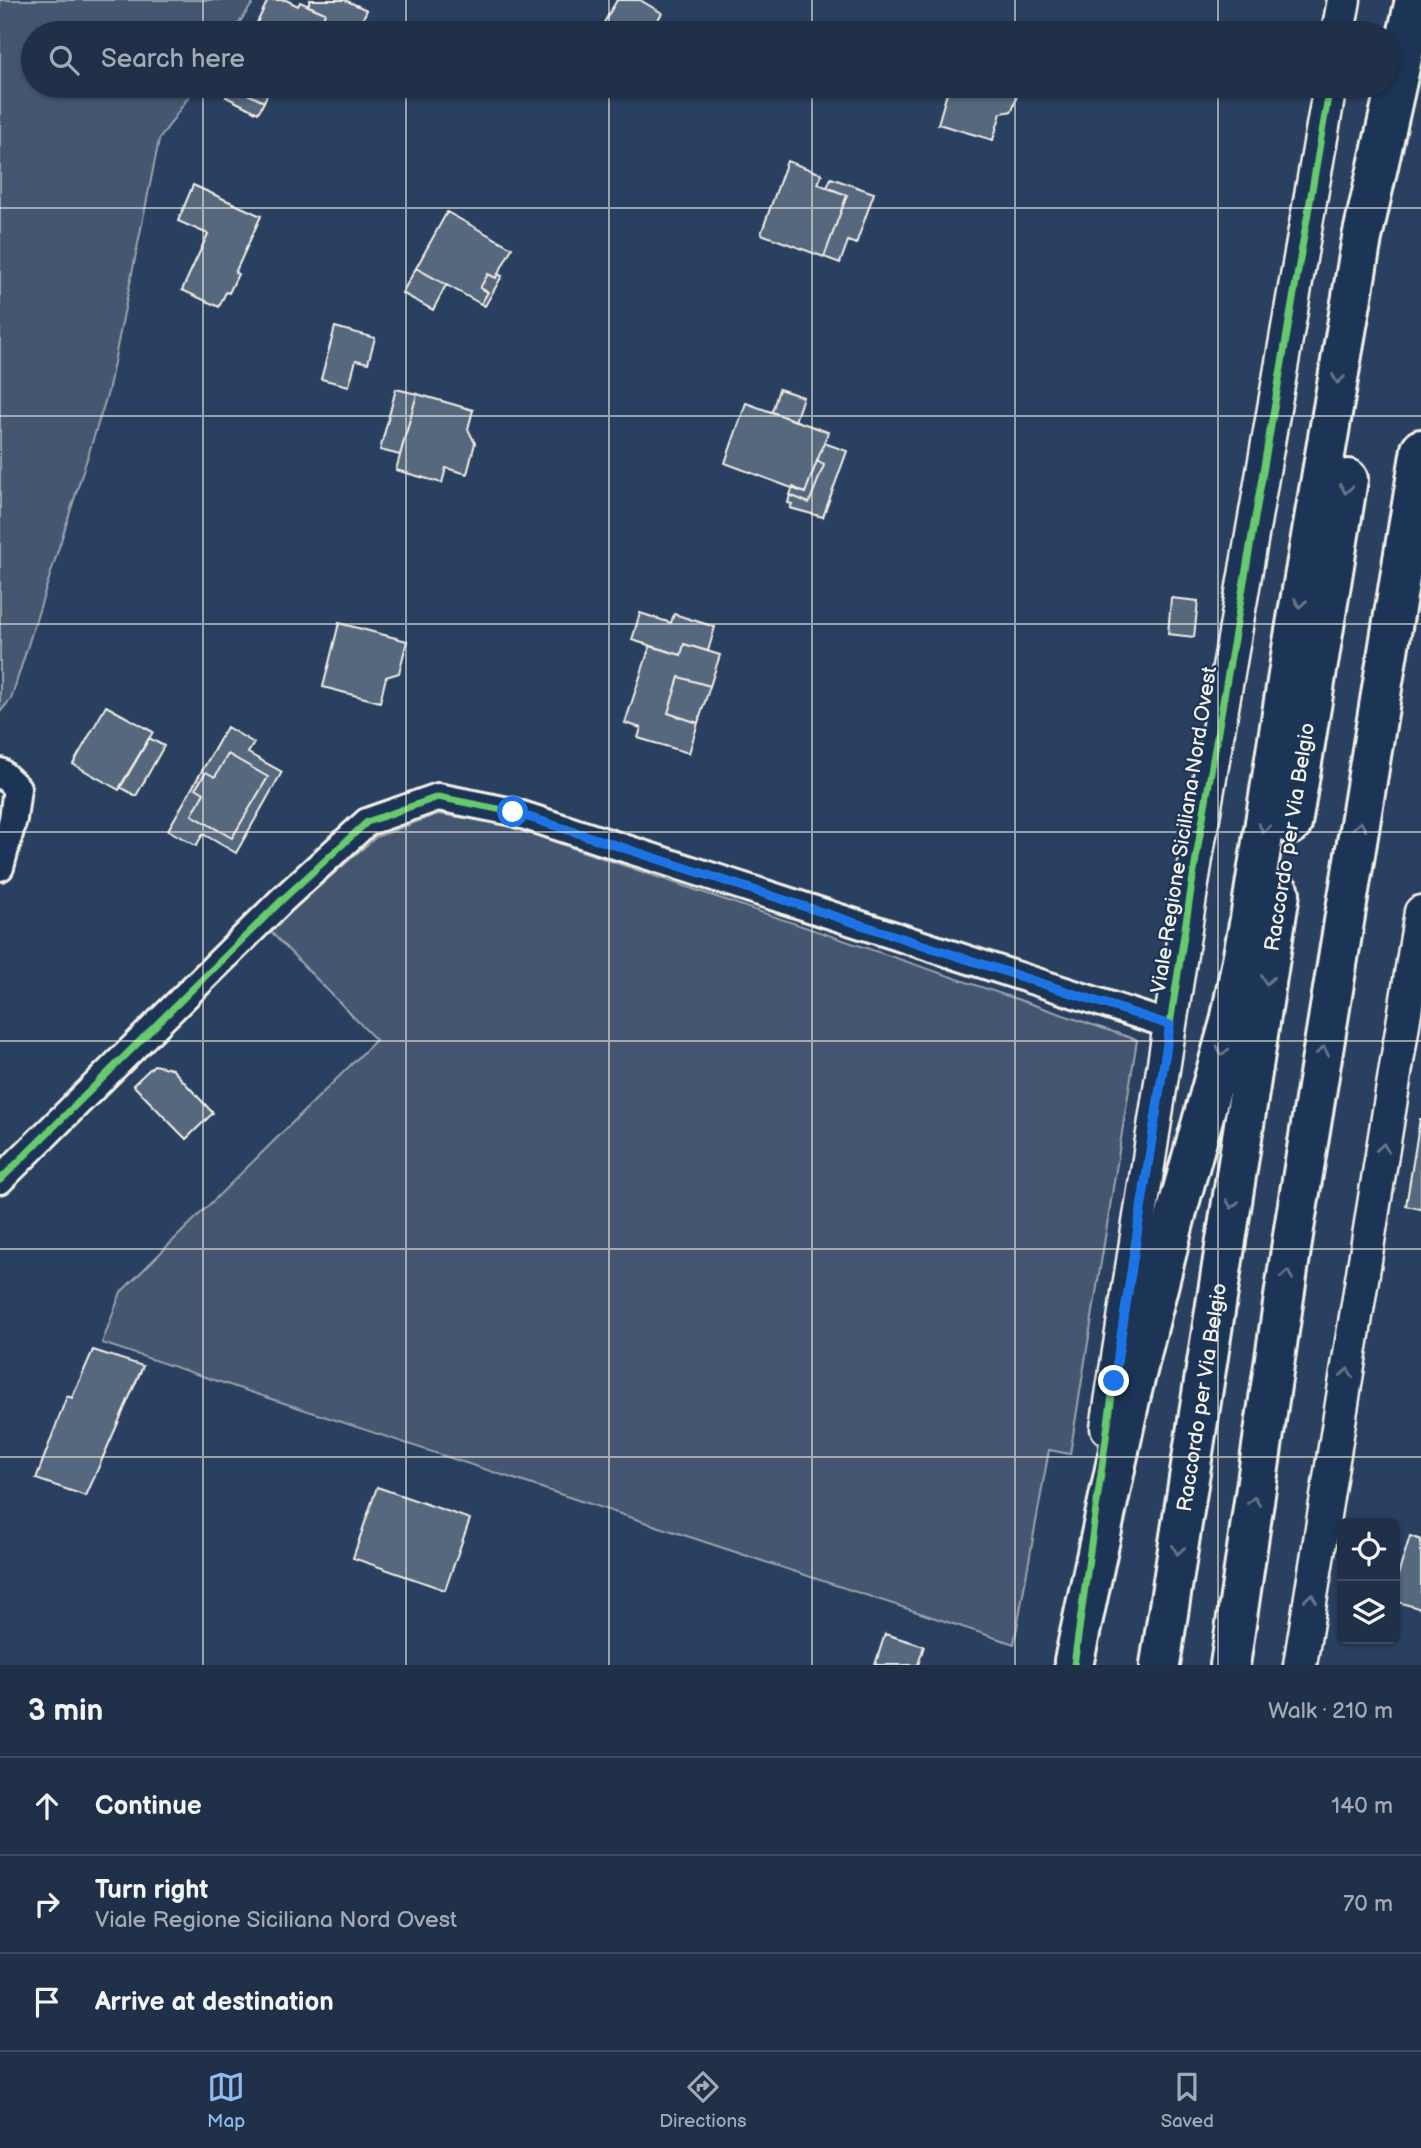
<!DOCTYPE html>
<html lang="en">
<head>
<meta charset="utf-8">
<style>
  body { margin:0; font-family:"Balsamiq Sans",sans-serif; background:#28384f; color:#f1f3f6 }
  .controls { position:absolute; right:21px; bottom:21px; display:grid; overflow:hidden; border-radius:10px; box-shadow:0 2px 5px #0004 }
  .controls button { width:63px; height:63px; display:grid; place-items:center; padding:0; border:0; border-bottom:2px solid #3d4b60; background:#203048; color:#f1f3f6; font:35px sans-serif }
  .stop { position:absolute; width:21px; height:21px; margin:-16px; border:5px solid #1a73e8; border-radius:50%; background:#fff }
  .stop.end { background:#1a73e8; border-color:#fff; box-shadow:0 2px 7px #0008 }
  .list { margin:0; padding:0; list-style:none }
  h2 { display:flex; justify-content:space-between; align-items:center; height:91px; margin:0; padding:0 28px; font-size:30px }
  h2 small { font-size:23px; font-weight:400; color:#a2a9b4 }
  .list li { display:grid; grid-template-columns:46px 1fr auto; gap:21px; align-items:center; box-sizing:border-box; height:98px; padding:0 28px; border-top:2px solid #3d4b60 }
  .list b { display:block; font-size:26px; white-space:nowrap }
  .list p { margin:0; font-size:23px; white-space:nowrap; color:#a2a9b4 }
  .list em { font-size:23px; font-style:normal; color:#a2a9b4 }
  .icon { flex:none; width:38px; height:38px; fill:none; stroke:currentColor; stroke-width:2; stroke-linecap:round; stroke-linejoin:round }
  .map { position:relative; flex:none; width:1421px; height:1665px; overflow:hidden }
  .search { position:absolute; background:#203048; box-shadow:0 2px 5px #0004; left:21px; right:21px; top:21px; height:77px; display:flex; align-items:center; gap:18px; box-sizing:border-box; padding:0 24px; border-radius:38px; color:#a2a9b4; font-size:26px }
  .sheet { height:385px; background:#203048 }
  nav { display:flex; justify-content:space-around; align-items:center; box-sizing:border-box; height:98px; border-top:2px solid #3d4b60; background:#203048; font-size:19px; color:#a2a9b4 }
  nav a { display:grid; justify-items:center; gap:4px }
  nav .on { color:#90b9f0 }
  .map>svg:first-child { display:block }
  .green { fill:#445771; stroke:#9ca4ac; stroke-width:2 }
  .building { fill:#56677d; stroke:#f4f1e8; stroke-width:2; fill-rule:evenodd }
  .lines { fill:none; stroke-linecap:round; stroke-linejoin:round }
  .minor-casing { stroke:#f4f1e8; stroke-width:32 }
  .tertiary-casing { stroke:#f4f1e8; stroke-width:37 }
  .motorway-casing { stroke:#f4f1e8; stroke-width:44 }
  .minor { stroke:#1d3557; stroke-width:26 }
  .tertiary { stroke:#1d3557; stroke-width:32 }
  .motorway { stroke:#1d3557; stroke-width:38 }
  .cycleway-casing { stroke:#1d3557; stroke-width:11 }
  .cycleway { stroke:#67ca6e; stroke-width:7 }
  .oneway { stroke:#68778a }
  .route { stroke:#1a73e8; stroke-width:9 }
  .grid { fill:none; stroke:#f4f1e8; stroke-width:2; stroke-opacity:0.55 }
  .labels { text-anchor:middle; dominant-baseline:central; stroke-width:5; stroke-linejoin:round; paint-order:stroke }
  .street-label { font-size:21px; fill:#f4f1e8; stroke:#1d3557 }
</style>
</head>
<body>
<div class="map">
<svg width="1421" height="1665" viewBox="0 0 1421 1665">
  <rect width="100%" height="100%" fill="#2a4060"/>
  <filter id="ink" filterUnits="userSpaceOnUse"><feTurbulence type="fractalNoise" baseFrequency=".0143" numOctaves="2"/><feDisplacementMap in="SourceGraphic" scale="14" xChannelSelector="R" yChannelSelector="G"/><feConvolveMatrix kernelMatrix="1 2 1 2 8 2 1 2 1" color-interpolation-filters="sRGB"/></filter>
  <g filter="url(#ink)">
    <path class="green" d="M0,0H255L232,33H33V86H196L159,140L108,392L11,699L0,712Z
      M438,814L499,823L1137,1040L1070,1454L1049,1450L1014,1644L102,1343L121,1292L376,1040L269,930L376,837Z"/>
    <path class="building" d="M268,0H286L298,6L300,2L325,13L322,20L337,27L334,33H252Z
      M310,0H345L367,10L356,33H334L337,27L322,20L325,13L308,6Z
      M617,0H640L662,13L657,21L678,33H598Z
      M231,86L264,102L258,113L226,97Z
      M232,86H271L264,102Z
      M949,86H1020L1012,111L1001,113L993,140L938,124Z
      M787,161L822,174L818,184L847,195L824,257L761,234Z
      M831,178L874,193L856,244L848,241L840,263L824,257L847,195L827,188Z
      M193,185L261,216L235,273L238,274L229,293L226,292L219,307L182,290L208,234L178,221Z
      M447,212L512,248L496,278L488,274L480,288L488,292L481,304L416,268Z
      M416,268L446,285L433,310L402,293Z
      M488,274L496,278L498,274L502,276L485,306L481,304L488,292L480,288Z
      M335,327L375,338L368,363L356,360L349,386L321,379Z
      M396,389L417,394L400,455L380,450Z
      M779,389L803,397L795,421L772,412Z
      M417,394L473,410L468,429L475,443L467,474L446,468L442,483L396,470Z
      M746,403L828,432L805,493L725,463Z
      M824,443L847,451L823,517L790,508L792,504L788,503L790,495L809,503L824,465L817,461Z
      M817,461L824,465L809,503L790,495L793,487L805,493Z
      M1171,598L1198,601L1194,637L1168,634Z
      M640,613L671,623L674,614L715,627L708,651L684,644L681,655L632,640Z
      M339,623L407,641L399,673L386,677L380,702L323,687Z
      M684,644L720,655L710,686L679,677L668,713L698,723L689,753L638,738L641,728L625,723L650,646L681,655Z
      M679,677L710,686L698,723L668,713Z
      M106,706L153,732L119,790L73,764Z
      M227,727L254,743L248,753L282,772L236,853L203,834L196,846L168,830ZM228,754L268,777L232,838L192,815L204,793L196,788L206,772L215,777Z
      M149,738L164,746L136,796L120,787Z
      M228,754L268,777L232,838L192,815L204,793L196,788L206,772L215,777Z
      M154,1065L172,1069L213,1113L186,1139L133,1085Z
      M1420,1119H1421V1209L1406,1206Z
      M93,1350L143,1366L86,1496L36,1479L67,1396L72,1398Z
      M377,1487L470,1519L445,1590L353,1558Z
      M1410,1536L1421,1540V1609L1395,1601V1585Z
      M885,1634L924,1646L918,1665H875Z"/>
    <g class="lines">
      <defs>
        <path id="minor" d="M0,772L17,788L13,819L0,867
          M0,1180L282,900L367,822L438,797L513,812L1170,1025"/>
        <path id="tertiary" d="M1338,33L1344,0
          M1107,1428L1197,852L1330,86
          M1300,1665L1421,912"/>
        <g id="motorway">
          <path d="M1292,824L1348,479"/>
          <path d="M1074,1661L1130,1399L1177,1211L1230,1022L1250,919L1293,643L1362,238L1415,0"/>
          <path id="s1" d="M1160,1665L1280,893"/>
          <path d="M1230,1665L1294,1229L1421,449"/>
        </g>
      </defs>
      <use href="#minor" class="minor-casing"/>
      <use href="#tertiary" class="tertiary-casing"/>
      <use href="#motorway" class="motorway-casing"/>
      <use href="#minor" class="minor"/>
      <use href="#tertiary" class="tertiary"/>
      <use href="#motorway" class="motorway"/>
      <defs>
        <path id="cycleway" d="M0,1180L282,900L367,822L438,797L513,812L1170,1025
          M1074,1665L1114,1381L1197,852L1330,86"/>
      </defs>
      <use href="#cycleway" class="cycleway-casing"/>
      <use href="#cycleway" class="cycleway"/>
    </g>
    <defs><path id="oneway-chevron" d="M-2-3.5L2.5 0L-2 3.5" fill="none" stroke-width="1.6" stroke-linecap="round" stroke-linejoin="round" transform="scale(1.75)"/></defs>
    <g class="oneway">
      <use href="#oneway-chevron" transform="translate(1338 379) rotate(100)"/>
      <use href="#oneway-chevron" transform="translate(1346 489) rotate(99)"/>
      <use href="#oneway-chevron" transform="translate(1300 603) rotate(100)"/>
      <use href="#oneway-chevron" transform="translate(1360 826) rotate(-81)"/>
      <use href="#oneway-chevron" transform="translate(1264 828) rotate(99)"/>
      <use href="#oneway-chevron" transform="translate(1267 980) rotate(99)"/>
      <use href="#oneway-chevron" transform="translate(1222 1051) rotate(105)"/>
      <use href="#oneway-chevron" transform="translate(1323 1051) rotate(-81)"/>
      <use href="#oneway-chevron" transform="translate(1383 1148) rotate(-81)"/>
      <use href="#oneway-chevron" transform="translate(1232 1204) rotate(99)"/>
      <use href="#oneway-chevron" transform="translate(1287 1275) rotate(-82)"/>
      <use href="#oneway-chevron" transform="translate(1347 1373) rotate(-81)"/>
      <use href="#oneway-chevron" transform="translate(1254 1501) rotate(-82)"/>
      <use href="#oneway-chevron" transform="translate(1178 1550) rotate(99)"/>
      <use href="#oneway-chevron" transform="translate(1311 1598) rotate(-81)"/>
    </g>
  </g>
  <g class="lines" filter="url(#ink)">
    <path class="route" d="M513,812L1170,1025L1114,1381"/>
  </g>
  <path class="grid" d="M203,0V33M406,0V33M609,0V33M812,0V33M1015,0V33M1218,0V33M203,86V1665M406,86V1665M609,86V1665M812,86V1665M1015,86V1665M1218,86V1665M0,208H1421M0,416H1421M0,624H1421M0,832H1421M0,1041H1421M0,1249H1421M0,1457H1421"/>
  <g class="labels">
    <g class="street-label">
      <text transform="translate(1184 830) rotate(-81)">Viale Regione Siciliana Nord Ovest</text>
      <text transform="translate(1290 837) rotate(-81)">Raccordo per Via Belgio</text>
      <text stroke="none"><textPath href="#s1" startOffset="271">Raccordo per Via Belgio</textPath></text>
    </g>
  </g>
</svg>
<div class="controls">
<button><svg class="icon" aria-label="locate" viewBox="0 0 24 24"><circle cx="12" cy="12" r="6"/><path d="M12 2v4M12 18v4M2 12h4M18 12h4"/></svg></button>
<button><svg class="icon" aria-label="layers" viewBox="0 0 24 24"><path d="M12 4l9 5-9 5-9-5zM3 14l9 5 9-5"/></svg></button>
</div>
<div class="stop" style="left:513px;top:812px"></div>
<div class="stop end" style="left:1114px;top:1381px"></div>
<div class="search"><svg class="icon" aria-label="search" viewBox="0 0 24 24"><circle cx="10" cy="10" r="6"/><path d="M15 15l6 6"/></svg>Search here</div>
</div>
<section class="sheet">
<h2>3 min<small>Walk · 210 m</small></h2>
<ul class="list">
<li><svg class="icon" aria-label="ahead" viewBox="0 0 24 24"><path d="M12 20V5M6 11l6-6 6 6"/></svg><div><b>Continue</b></div><em>140 m</em></li>
<li><svg class="icon" aria-label="right" viewBox="0 0 24 24"><path d="M7 20v-9h11M14 6l5 5-5 5"/></svg><div><b>Turn right</b><p>Viale Regione Siciliana Nord Ovest</p></div><em>70 m</em></li>
<li><svg class="icon" aria-label="arrive" viewBox="0 0 24 24"><path d="M6 21V4h12l-3 4 3 4H6"/></svg><div><b>Arrive at destination</b></div></li>
</ul>
</section>
<nav>
<a class="on"><svg class="icon" aria-label="map" viewBox="0 0 24 24"><path d="M3 6l6-2 6 2 6-2v14l-6 2-6-2-6 2zM9 4v14M15 6v14"/></svg>Map</a>
<a><svg class="icon" aria-label="directions" viewBox="0 0 24 24"><path d="M12 3l9 9-9 9-9-9zM9 14v-3h6M13 9l2 2-2 2"/></svg>Directions</a>
<a><svg class="icon" aria-label="saved" viewBox="0 0 24 24"><path d="M7 4h10v16l-5-4-5 4z"/></svg>Saved</a>
</nav>
</body>
</html>
